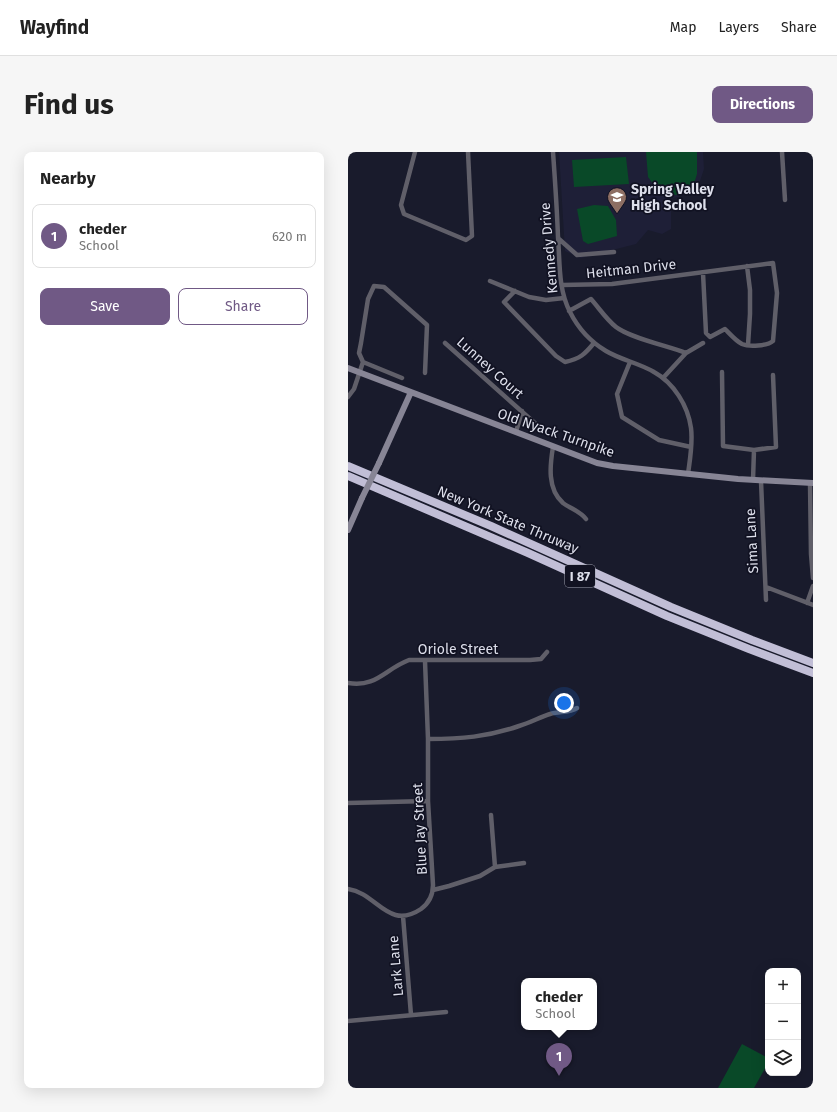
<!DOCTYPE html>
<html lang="en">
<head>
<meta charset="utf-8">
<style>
  body { margin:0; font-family:"Fira Sans",sans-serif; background:#f6f6f6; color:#222 }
  .controls { position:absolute; right:12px; bottom:12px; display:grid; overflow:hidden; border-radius:8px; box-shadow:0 4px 16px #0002 }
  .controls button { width:36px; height:36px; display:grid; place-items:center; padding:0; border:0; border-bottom:1px solid #e0e0e0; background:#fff; color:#222; font:20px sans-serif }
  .you { position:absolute; left:216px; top:551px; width:14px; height:14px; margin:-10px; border:3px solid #fff; border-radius:50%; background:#1a73e8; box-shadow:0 0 0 6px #1a73e833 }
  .badge { display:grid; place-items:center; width:26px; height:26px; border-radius:50%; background:#705985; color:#fff; font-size:13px; font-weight:700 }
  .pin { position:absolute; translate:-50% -33px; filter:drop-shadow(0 1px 2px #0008) }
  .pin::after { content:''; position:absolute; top:21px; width:14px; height:12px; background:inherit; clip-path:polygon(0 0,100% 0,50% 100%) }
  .popup { position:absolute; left:173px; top:826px; width:76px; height:52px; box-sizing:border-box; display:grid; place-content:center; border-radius:8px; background:#fff; filter:drop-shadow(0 1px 3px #0005); font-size:13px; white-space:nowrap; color:#767676 }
  .popup b { font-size:15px; color:#222 }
  .popup::after { content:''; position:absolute; left:50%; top:100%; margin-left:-8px; border:8px solid transparent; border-top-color:#fff }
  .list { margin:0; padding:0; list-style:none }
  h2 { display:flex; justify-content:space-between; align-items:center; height:52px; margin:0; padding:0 16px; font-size:17px }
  h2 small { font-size:13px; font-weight:400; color:#767676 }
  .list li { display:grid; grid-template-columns:26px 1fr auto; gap:12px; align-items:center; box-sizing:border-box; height:64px; margin:0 8px 8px; padding:0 8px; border:1px solid #e0e0e0; border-radius:8px }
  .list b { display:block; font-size:15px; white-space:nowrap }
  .list p { margin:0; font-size:13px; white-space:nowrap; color:#767676 }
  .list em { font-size:13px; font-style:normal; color:#767676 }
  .actions { display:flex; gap:8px; padding:12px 16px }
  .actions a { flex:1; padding:9px 0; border:1px solid #705985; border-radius:8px; text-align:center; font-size:14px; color:#705985 }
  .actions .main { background:#705985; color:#fff }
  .icon { flex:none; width:22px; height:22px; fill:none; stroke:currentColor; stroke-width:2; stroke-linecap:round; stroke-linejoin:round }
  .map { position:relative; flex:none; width:465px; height:936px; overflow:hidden; border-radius:8px }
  header { display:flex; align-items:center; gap:24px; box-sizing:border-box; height:56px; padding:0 20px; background:#fff; border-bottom:1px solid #e0e0e0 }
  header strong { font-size:19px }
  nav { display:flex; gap:22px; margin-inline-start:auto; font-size:14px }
  .intro { display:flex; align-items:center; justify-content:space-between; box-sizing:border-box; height:96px; padding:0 24px }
  h1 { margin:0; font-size:28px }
  .button { padding:10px 18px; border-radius:8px; background:#705985; color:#fff; font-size:14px; font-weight:700 }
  main { display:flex; gap:24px; padding:0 24px }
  aside { flex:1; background:#fff; border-radius:8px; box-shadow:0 4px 16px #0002 }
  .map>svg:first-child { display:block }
  .built { fill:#1e1f37 }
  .green { fill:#094928 }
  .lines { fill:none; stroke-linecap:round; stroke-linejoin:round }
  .street { stroke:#605f69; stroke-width:4.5 }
  .secondary { stroke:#878595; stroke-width:6 }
  .highway { stroke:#c1bed6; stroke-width:8 }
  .secondary-bridge { stroke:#878595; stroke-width:6 }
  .labels { text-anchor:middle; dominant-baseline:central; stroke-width:3.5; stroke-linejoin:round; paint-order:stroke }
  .shield { fill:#111222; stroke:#a0a2af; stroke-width:1 }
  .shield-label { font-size:13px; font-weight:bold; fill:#dddfeb }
  .poi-label { font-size:14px; font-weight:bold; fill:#dddfeb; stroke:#111222; text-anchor:start }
  .street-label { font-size:14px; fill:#dddfeb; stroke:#111222 }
</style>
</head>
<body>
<header>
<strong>Wayfind</strong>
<nav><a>Map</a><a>Layers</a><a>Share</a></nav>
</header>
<div class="intro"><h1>Find us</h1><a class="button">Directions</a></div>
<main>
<aside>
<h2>Nearby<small></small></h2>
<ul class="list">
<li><span class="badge">1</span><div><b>cheder</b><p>School</p></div><em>620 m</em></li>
</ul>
<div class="actions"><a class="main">Save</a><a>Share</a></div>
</aside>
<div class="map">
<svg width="465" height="936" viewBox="0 0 465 936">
  <rect width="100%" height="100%" fill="#191b2c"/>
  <path class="built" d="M211,0H355L356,17L351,32L342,41L323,47V77L314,82L300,78L288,92L233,106L217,99Z"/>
  <path class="green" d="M298,0H349V22L344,38L328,43L311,40L300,25Z
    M278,5L281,32L226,35L224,8Z
    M246,53L260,54L268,68L269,84L240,92L235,89L229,57Z
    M394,892L420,906V911L406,936H370Z"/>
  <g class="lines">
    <path class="street" d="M67,0L53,53L56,62L118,88L124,84L120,0
      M205,0C207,28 209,57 210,85C212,110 210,137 222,160C230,176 243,190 258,199C273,208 291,211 306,220C326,231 340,254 343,276C345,291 342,307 340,322
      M434,0L437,48
      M211,87L229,103L266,100
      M399,114L402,138V162L400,193
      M142,129L181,145L198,148L216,146
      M214,133L264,132L425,111L429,141L425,189C420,194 401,195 394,192C388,189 382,182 377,177L362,185L358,181L355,121
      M167,139L156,150L208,204L217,210C232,207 237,202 246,191
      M221,159L243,147C251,156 258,167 268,175C282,186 320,194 338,201L315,226
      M97,191L189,273
      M338,201L355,191
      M282,210L269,242L274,265L311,288L343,295
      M374,220L375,294L406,298L428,295L425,223
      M54,226L15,210L11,201L13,191L20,147L26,134L36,135L79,173L77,221
      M0,245L6,237L15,210
      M168,280L174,259
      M205,295C202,313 199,337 215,351C223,357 232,359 238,367
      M405,328L406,298
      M413,329L418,448
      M462,331L463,402L465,426
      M418,435L465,453
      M459,451L465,434
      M0,531C28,536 37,517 61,508H182L193,507L199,500
      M80,587C113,587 139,585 171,574C182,571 192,565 202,562C211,559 221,561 229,556
      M0,651L80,649
      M143,663L147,715
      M0,737C29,741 40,779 73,757C81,751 85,743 85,733L80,649V587L77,509
      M85,738L101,734L132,724L147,715L176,711
      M55,764L63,863
      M0,869L98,860"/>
    <path class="secondary" d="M0,216L249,311L265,314L390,327L465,331
      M31,311L63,240
      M0,378L14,346"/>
    <path class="highway" d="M0,314L143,374L323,455L404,488L465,511
      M0,324L180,401L319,464L401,497L465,521"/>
    <path class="secondary-bridge" d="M14,346L31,311"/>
  </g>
  <defs>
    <symbol id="school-pin" viewBox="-11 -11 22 30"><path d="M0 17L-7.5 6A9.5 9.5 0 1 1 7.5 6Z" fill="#8d6e63" stroke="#111222"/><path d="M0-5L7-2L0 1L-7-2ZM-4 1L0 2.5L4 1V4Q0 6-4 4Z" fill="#fff"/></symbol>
  </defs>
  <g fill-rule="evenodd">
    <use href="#school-pin" x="258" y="34" width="22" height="30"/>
  </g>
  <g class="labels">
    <rect class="shield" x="217" y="413" width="30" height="22" rx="3"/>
    <g class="shield-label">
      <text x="232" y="424">I 87</text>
    </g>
    <g class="poi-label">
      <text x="283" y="37">Spring Valley<tspan x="283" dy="16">High School</tspan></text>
    </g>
    <g class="street-label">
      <text transform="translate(201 96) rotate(-95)">Kennedy Drive</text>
      <text transform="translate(283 117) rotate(-6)">Heitman Drive</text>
      <text transform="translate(142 216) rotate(42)">Lunney Court</text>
      <text transform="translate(208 281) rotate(19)">Old Nyack Turnpike</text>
      <text transform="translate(160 368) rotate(23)">New York State Thruway</text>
      <text transform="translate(404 389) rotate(-93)">Sima Lane</text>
      <text x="110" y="497">Oriole Street</text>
      <text transform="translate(72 677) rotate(-93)">Blue Jay Street</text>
      <text transform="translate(48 814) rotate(-95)">Lark Lane</text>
    </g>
  </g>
</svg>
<div class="controls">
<button>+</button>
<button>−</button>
<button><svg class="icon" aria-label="layers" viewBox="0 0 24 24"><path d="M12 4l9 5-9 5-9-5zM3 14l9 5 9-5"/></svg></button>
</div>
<div class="you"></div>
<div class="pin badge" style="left:211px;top:924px">1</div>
<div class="popup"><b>cheder</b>School</div>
</div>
</main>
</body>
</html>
